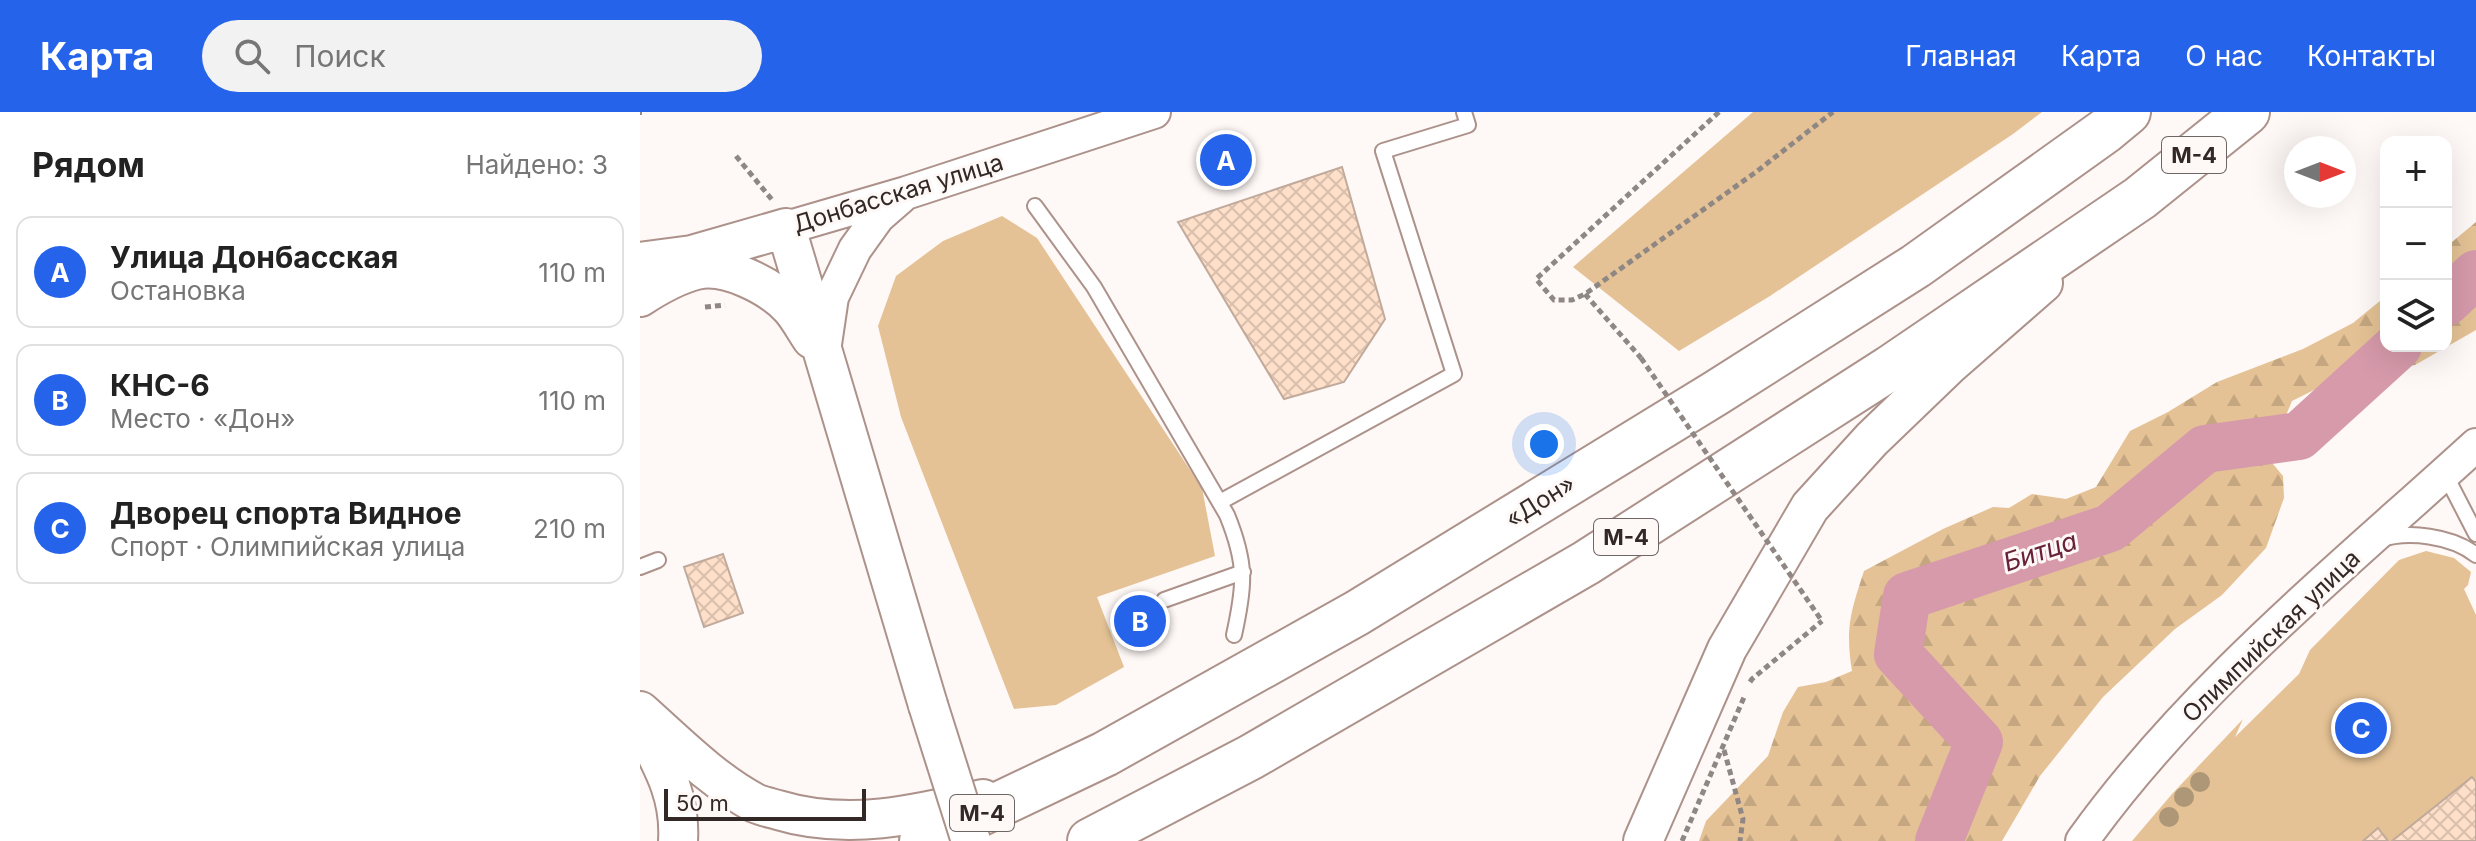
<!DOCTYPE html>
<html lang="ru">
<head>
<meta charset="utf-8">
<style>
  body { margin:0; font-family:Inter,sans-serif; background:#f2f2f2; color:#222 }
  .controls { position:absolute; right:24px; top:24px; display:grid; overflow:hidden; border-radius:16px; box-shadow:0 8px 32px #0002 }
  .controls button { width:72px; height:72px; display:grid; place-items:center; padding:0; border:0; border-bottom:2px solid #e0e0e0; background:#fff; color:#222; font:40px sans-serif }
  .compass { position:absolute; left:1644px; top:24px; width:72px; height:72px; border-radius:50%; background:#fff; box-shadow:0 8px 32px #0002; rotate:90deg }
  .scale { position:absolute; left:24px; bottom:20px; width:202px; box-sizing:border-box; padding-left:8px; border:4px solid #322825; border-top:0; font-size:22px; line-height:28px; white-space:nowrap; color:#322825; -webkit-text-stroke:6px #fef8f6; paint-order:stroke }
  .you { position:absolute; left:904px; top:332px; width:28px; height:28px; margin:-20px; border:6px solid #fff; border-radius:50%; background:#1a73e8; box-shadow:0 0 0 12px #1a73e833 }
  .badge { display:grid; place-items:center; width:52px; height:52px; border-radius:50%; background:#2563eb; color:#fff; font-size:26px; font-weight:700 }
  .pin { position:absolute; translate:-50% -50%; border:4px solid #fff; box-shadow:0 2px 8px #0006 }
  .list { margin:0; padding:0; list-style:none }
  h2 { display:flex; justify-content:space-between; align-items:center; height:104px; margin:0; padding:0 32px; font-size:34px }
  h2 small { font-size:26px; font-weight:400; color:#767676 }
  .list li { display:grid; grid-template-columns:52px 1fr auto; gap:24px; align-items:center; box-sizing:border-box; height:112px; margin:0 16px 16px; padding:0 16px; border:2px solid #e0e0e0; border-radius:16px }
  .list b { display:block; font-size:30px; white-space:nowrap }
  .list p { margin:0; font-size:26px; white-space:nowrap; color:#767676 }
  .list em { font-size:26px; font-style:normal; color:#767676 }
  .icon { flex:none; width:44px; height:44px; fill:none; stroke:currentColor; stroke-width:2; stroke-linecap:round; stroke-linejoin:round }
  .map { position:relative; flex:none; width:1836px; height:729px; overflow:hidden }
  header { display:flex; align-items:center; gap:48px; box-sizing:border-box; height:112px; padding:0 40px; background:#2563eb; color:#fff }
  header strong { font-size:38px }
  nav { display:flex; gap:44px; margin-inline-start:auto; font-size:28px }
  .search { width:560px; height:72px; background:#f2f2f2; display:flex; align-items:center; gap:20px; box-sizing:border-box; padding:0 28px; border-radius:44px; color:#767676; font-size:30px }
  main { display:flex }
  aside { flex:1; background:#fff }
  .map>svg:first-child { display:block }
  .green { fill:#e4c295 }
  .forest { fill:url(#forest-firs) }
  .lines { fill:none; stroke-linecap:round; stroke-linejoin:round }
  .river { stroke:#d69aab; stroke-width:48 }
  .building { fill:url(#building-cross-hatch); stroke:#c0aa9b; stroke-width:2 }
  .service-casing { stroke:#ac928a; stroke-width:18 }
  .tertiary-casing { stroke:#ac928a; stroke-width:36 }
  .secondary-casing { stroke:#ac928a; stroke-width:42 }
  .motorway-casing { stroke:#ac928a; stroke-width:48 }
  .path { stroke:#8f8784; stroke-width:5; stroke-dasharray:6 4; stroke-linecap:butt }
  .service { stroke:#fff; stroke-width:14 }
  .tertiary { stroke:#fff; stroke-width:32 }
  .secondary { stroke:#fff; stroke-width:38 }
  .motorway { stroke:#fff; stroke-width:44 }
  .rail { stroke:#948c89; stroke-width:6; stroke-dasharray:14 14; stroke-linecap:butt }
  .secondary-bridge-casing { stroke:#ac928a; stroke-width:42; stroke-linecap:butt }
  .path-bridge { stroke:#8f8784; stroke-width:5; stroke-dasharray:6 4; stroke-linecap:butt }
  .secondary-bridge { stroke:#fff; stroke-width:38 }
  .tree { fill:#ad9776 }
  .labels { text-anchor:middle; dominant-baseline:central; stroke-width:6; stroke-linejoin:round; paint-order:stroke }
  .shield { fill:#fef8f6; stroke:#6f6664; stroke-width:2 }
  .shield-label { font-size:22px; font-weight:bold; fill:#322825 }
  .street-label { font-size:24px; fill:#322825; stroke:#fef8f6 }
  .water-label { font-size:26px; font-style:italic; fill:#68213b; stroke:#fef8f6 }
</style>
</head>
<body>
<header>
<strong>Карта</strong>
<div class="search"><svg class="icon" aria-label="search" viewBox="0 0 24 24"><circle cx="10" cy="10" r="6"/><path d="M15 15l6 6"/></svg>Поиск</div>
<nav><a>Главная</a><a>Карта</a><a>О нас</a><a>Контакты</a></nav>
</header>
<main>
<aside>
<h2>Рядом<small>Найдено: 3</small></h2>
<ul class="list">
<li><span class="badge">A</span><div><b>Улица Донбасская</b><p>Остановка</p></div><em>110 m</em></li>
<li><span class="badge">B</span><div><b>КНС-6</b><p>Место · «Дон»</p></div><em>110 m</em></li>
<li><span class="badge">C</span><div><b>Дворец спорта Видное</b><p>Спорт · Олимпийская улица</p></div><em>210 m</em></li>
</ul>
</aside>
<div class="map">
<svg width="1836" height="729" viewBox="0 0 1836 729">
  <defs>
    <pattern id="forest-firs" width="22" height="20" patternUnits="userSpaceOnUse" patternTransform="scale(2)"><rect width="22" height="20" fill="#e4c295"/><path d="M5 1l3.5 6h-7zM16 11l3.5 6h-7z" fill="#c4a780"/></pattern>
    <pattern id="building-cross-hatch" width="8" height="8" patternUnits="userSpaceOnUse" patternTransform="scale(2)"><rect width="8" height="8" fill="#fedfc9"/><path d="M0 0l8 8M0 8l8-8" fill="none" stroke="#dabfac"/></pattern>
  </defs>
  <rect width="100%" height="100%" fill="#fef8f6"/>
  <path class="green" d="M1113,0H1402L1373,22L1130,184L1039,239L933,155Z
    M362,104L397,126L562,376L575,444L457,485L484,555L416,593L374,597L261,305L238,214L256,164L303,129Z
    M1786,439L1814,446L1831,460L1828,473L1824,477L1836,503V729H1492L1532,682L1603,607L1595,625L1659,562L1670,538L1759,448Z"/>
  <path class="forest" d="M1836,110V218L1775,253L1730,259L1678,276L1652,289L1628,346L1643,364L1644,386L1626,436L1582,483L1535,517L1463,585L1400,664L1362,729H1059L1066,709L1128,644L1143,600L1158,575L1186,570L1212,559C1205,516 1211,499 1224,459L1303,417L1353,395L1369,396L1392,382L1426,387L1456,375L1490,319L1528,300L1577,270L1663,237L1713,211L1746,184V234H1806V135Z"/>
  <g class="lines">
    <path class="river" d="M1806,190L1836,162
      M1299,729L1339,630L1258,542L1267,484L1470,416L1565,337L1659,324L1758,234"/>
  </g>
  <path class="building" d="M702,55L745,207L704,270L644,287L538,110Z
    M83,442L103,501L64,515L44,455Z
    M483 509a17 17 0 1 1 34 0a17 17 0 1 1-34 0Z
    M1832,665L1836,670V729H1752Z
    M1738,716L1748,729H1723Z"/>
  <g class="lines">
    <defs>
      <path id="service" d="M395,94L454,175L587,403C607,452 605,473 594,523
        M1805,362L1836,422
        M580,390L814,262L743,39L828,13L824,0
        M1739,428C1768,418 1812,424 1836,443
        M0,455L18,448
        M524,488L603,460"/>
      <path id="tertiary" d="M146,116L266,81L514,0
        M184,239L192,185L215,137L238,105L261,85
        M1442,729C1551,577 1699,458 1836,333"/>
      <path id="secondary" d="M0,150L52,143L146,116L288,593
        M0,185C17,174 36,163 56,158C86,151 131,174 151,196C159,205 165,217 172,227
        M0,599C36,631 72,668 115,691C122,694 131,696 138,698C207,719 276,703 343,687
        M0,610C21,651 41,682 38,729
        M1003,729L1087,537L1170,395L1232,327L1308,254L1403,171"/>
      <path id="motorway" d="M282,729L465,642L717,501L1076,281L1276,154L1465,19L1488,0
        M450,729L611,645L946,451L1250,256L1500,86L1607,0"/>
    </defs>
    <use href="#service" class="service-casing"/>
    <use href="#tertiary" class="tertiary-casing"/>
    <use href="#secondary" class="secondary-casing"/>
    <use href="#motorway" class="motorway-casing"/>
    <path class="path" d="M1079,0L896,167L914,188H932L945,182L1116,60L1193,0
      M96,44L133,89
      M945,182L1001,246
      M65,195L85,193
      M1110,570L1112,567L1182,509
      M1084,638L1103,707L1100,729
      M1042,729L1105,583"/>
    <use href="#service" class="service"/>
    <use href="#tertiary" class="tertiary"/>
    <use href="#secondary" class="secondary"/>
    <use href="#motorway" class="motorway"/>
    <path class="rail" d="M0,0H2"/>
    <defs>
      <path id="secondary-bridge" d="M288,593L331,729"/>
    </defs>
    <use href="#secondary-bridge" class="secondary-bridge-casing"/>
    <path class="path-bridge" d="M1001,246L1182,509"/>
    <use href="#secondary-bridge" class="secondary-bridge"/>
  </g>
  <g class="tree">
    <circle cx="1560" cy="670" r="10"/>
    <circle cx="1544" cy="685" r="10"/>
    <circle cx="1529" cy="705" r="10"/>
  </g>
  <g class="labels">
    <g class="shield">
      <rect x="1522" y="25" width="64" height="36" rx="6"/>
      <rect x="954" y="407" width="64" height="36" rx="6"/>
      <rect x="310" y="683" width="64" height="36" rx="6"/>
    </g>
    <g class="shield-label">
      <text x="1554" y="43">М-4</text>
      <text x="986" y="425">М-4</text>
      <text x="342" y="701">М-4</text>
    </g>
    <g class="street-label">
      <text transform="translate(258 81) rotate(-17)">Донбасская улица</text>
      <text transform="translate(900 389) rotate(-32)">«Дон»</text>
      <text transform="translate(1631 524) rotate(-44)">Олимпийская улица</text>
    </g>
    <g class="water-label">
      <text transform="translate(1400 439) rotate(-18)">Битца</text>
    </g>
  </g>
</svg>
<div class="controls">
<button>+</button>
<button>−</button>
<button><svg class="icon" aria-label="layers" viewBox="0 0 24 24"><path d="M12 4l9 5-9 5-9-5zM3 14l9 5 9-5"/></svg></button>
</div>
<svg class="compass" viewBox="-18 -18 36 36"><path d="M0-13l5 13h-10z" fill="#e53935"/><path d="M0 13l5-13h-10z" fill="#767676"/></svg>
<div class="scale">50 m</div>
<div class="you"></div>
<div class="pin badge" style="left:586px;top:48px">A</div>
<div class="pin badge" style="left:500px;top:509px">B</div>
<div class="pin badge" style="left:1721px;top:616px">C</div>
</div>
</main>
</body>
</html>
